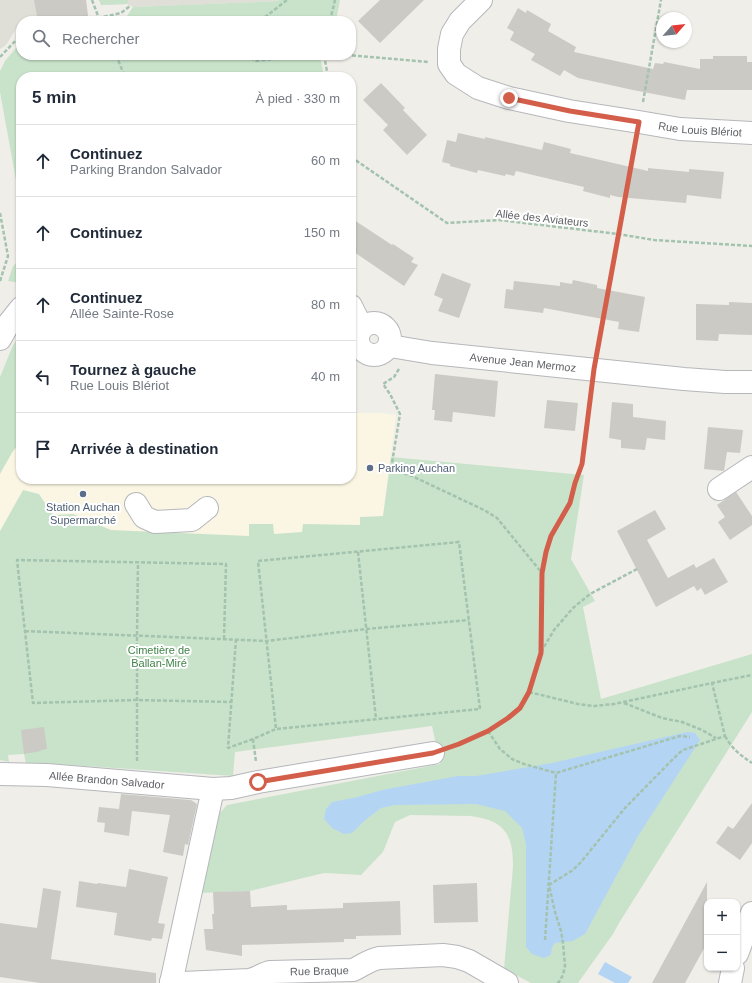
<!DOCTYPE html>
<html lang="fr">
<head>
<meta charset="utf-8">
<style>
  body { margin:0; font-family:Arial,sans-serif; background:#f2f2f3; color:#1f2937 }
  .controls { position:absolute; right:12px; bottom:12px; display:grid; overflow:hidden; border-radius:8px; box-shadow:0 1px 3px #0004 }
  .controls button { width:36px; height:36px; display:grid; place-items:center; padding:0; border:0; border-bottom:1px solid #e0e1e3; background:#fff; color:#1f2937; font:20px sans-serif }
  .compass { position:absolute; left:656px; top:12px; width:36px; height:36px; border-radius:50%; background:#fff; box-shadow:0 1px 3px #0004; rotate:63deg }
  .stop { position:absolute; width:12px; height:12px; margin:-9px; border:3px solid #d35f4b; border-radius:50%; background:#fff }
  .stop.end { background:#d35f4b; border-color:#fff; box-shadow:0 1px 4px #0008 }
  .list { margin:0; padding:0; list-style:none }
  h2 { display:flex; justify-content:space-between; align-items:center; height:52px; margin:0; padding:0 16px; font-size:17px }
  h2 small { font-size:13px; font-weight:400; color:#747a83 }
  .list li { display:grid; grid-template-columns:26px 1fr auto; gap:12px; align-items:center; box-sizing:border-box; height:72px; padding:0 16px; border-top:1px solid #e0e1e3 }
  .list b { display:block; font-size:15px; white-space:nowrap }
  .list p { margin:0; font-size:13px; white-space:nowrap; color:#747a83 }
  .list em { font-size:13px; font-style:normal; color:#747a83 }
  .icon { flex:none; width:22px; height:22px; fill:none; stroke:currentColor; stroke-width:2; stroke-linecap:round; stroke-linejoin:round }
  .map { position:relative; flex:none; width:752px; height:983px; overflow:hidden }
  .search { position:absolute; background:#fff; box-shadow:0 1px 3px #0004; left:16px; top:16px; width:340px; height:44px; display:flex; align-items:center; gap:10px; box-sizing:border-box; padding:0 14px; border-radius:16px; color:#747a83; font-size:15px }
  .panel { position:absolute; background:#fff; box-shadow:0 1px 3px #0004; left:16px; top:72px; width:340px; height:412px; border-radius:16px }
  .map>svg:first-child { display:block }
  .commercial { fill:#faf6e3 }
  .education { fill:#dfded7 }
  .green { fill:#c9e3cb }
  .water { fill:#b4d4f4 }
  .building { fill:#cbcac5 }
  .lines { fill:none; stroke-linecap:round; stroke-linejoin:round }
  .minor-casing { stroke:#b5b7bb; stroke-width:24 }
  .path { stroke:#a3c3ae; stroke-width:2.5; stroke-dasharray:4 2; stroke-linecap:butt }
  .minor { stroke:#fff; stroke-width:22 }
  .route { stroke:#d35f4b; stroke-width:5 }
  .service-dot { fill:#5c6f8a; stroke:#fff; stroke-width:1.5 }
  .labels { text-anchor:middle; dominant-baseline:central; stroke-width:4; stroke-linejoin:round; paint-order:stroke }
  .street-label { font-size:11px; fill:#606266; stroke:#fff }
  .service-label { font-size:11px; fill:#4e5e75; stroke:#fff; text-anchor:start }
  .park-label { font-size:11px; fill:#42834a; stroke:#fff }
</style>
</head>
<body>
<div class="map">
<svg width="752" height="983" viewBox="0 0 752 983">
  <rect width="100%" height="100%" fill="#f0eee9"/>
  <path class="commercial" d="M21,334V479H351V413H381L396,415L381,531L265,545L0,540V377L13,345Z"/>
  <path class="education" d="M0,0H86L88,16L59,21H38L37,18L21,21L6,45L0,49Z
    M99,0H279L277,1L133,7L127,4L101,5Z"/>
  <path class="green" d="M99,0H128L127,4L101,5Z
    M279,0H340L336,21H103L127,16L133,7L277,1Z
    M21,43V55H320L324,77H21V208L0,92V71L5,61L16,48Z
    M21,259V283L8,281L13,266Z
    M21,334V442L13,451L0,474V377L13,345Z
    M391,457L584,475L571,559L595,601L583,607L601,699L752,654V712L619,923L613,934L578,983H531L504,969L513,866C513,833 504,821 471,816L410,815L395,822L383,852L361,875L324,873L250,891L200,893L216,817L227,805L440,764L432,726L235,752L233,776L40,763L26,764L24,754L8,755L9,762L0,760V531L23,490L39,494L53,515L73,514L111,530L249,536V524H273L274,534L302,532L303,524L360,525V517L383,516Z"/>
  <path class="water" d="M687,732L695,733L700,740L638,836L585,934L573,941L555,943L552,947L551,955L544,958L532,954L526,947V844L522,828L505,811L476,804L395,805L381,808L363,822L352,833L344,834L332,828L324,819L326,809L332,802L358,797L382,790L458,776H476L552,763Z
    M605,962L632,977L628,983H615L598,974Z"/>
  <path class="building" d="M34,0H86L88,16L59,21H38Z
    M380,0H424L380,43L358,21Z
    M518,8L526,13L527,10L551,24L548,31L576,47L574,52L653,69L655,63L663,64L664,62L700,69V59H713V56H747V62H752V90H687L685,100L633,90L578,78L564,70L560,76L531,60L535,54L510,40L514,32L507,28Z
    M381,83L405,108L403,110L427,135L407,155L383,130L388,125L363,100Z
    M458,133L485,139V137L542,150L544,142L571,149L570,153L648,171V168L689,172V169L724,172L721,199L687,195L686,203L618,197L610,195V198L583,191L584,187L516,171L514,176L506,174L505,176L478,170L477,173L450,166V164L442,162L447,140L456,142Z
    M351,218L392,245L393,244L414,258L411,262L418,265L404,286L351,250Z
    M442,273L471,284L459,318L438,311L443,299L434,295Z
    M573,280L597,285V288L645,297L639,332L618,329L619,322L544,308L543,313L504,308L506,289L513,290L514,281L560,286V282L572,284Z
    M729,302L752,303V335L719,334L718,341L696,340V304L729,305Z
    M435,374L498,381L495,417L453,412L452,422L434,420L435,410H432Z
    M547,400L578,403L575,431L544,428Z
    M612,402L633,404V417L666,421L665,440L647,438L645,450L621,448V440L609,438Z
    M708,427L743,430L740,453L727,452L724,471L704,469Z
    M736,492L752,516V525L730,540L718,522L725,517L717,505Z
    M655,510L666,529L647,540L668,578L694,564L696,568L714,558L728,582L705,595L701,588L697,591L694,586L656,607L617,531Z
    M44,727L47,749L41,750V751L24,754L21,730Z
    M121,794L191,800L197,804L188,845L185,844L183,856L163,852L170,815L132,811L129,836L104,832L105,823L97,822L99,807L119,809Z
    M752,803V843L740,860L716,843L728,826L733,829Z
    M129,869L168,877L158,923L165,924L162,939L152,938L151,941L114,935L117,913L76,907L79,881L97,884L98,883L126,887Z
    M707,882V943L685,983H652Z
    M477,883L478,922L434,923L433,885Z
    M43,888L61,891L51,959L156,973V983H40L0,977V923L37,928Z
    M250,891L251,907L287,905V910L343,908V903L400,901L401,935L356,936V939H344V942L242,945V956L206,950L204,929H213L212,914H214L213,892Z"/>
  <g class="lines">
    <defs>
      <g id="minor">
        <path id="s1" d="M481,0L460,21L452,34L449,49V64L456,74L478,88L509,98L569,111L639,122L680,129L752,133"/>
        <path d="M351,306L362,328"/>
        <circle cx="374" cy="339" r="16"/>
        <path d="M0,339L9,323L21,308"/>
        <path id="s2" d="M390,346L432,353L684,379L725,382H752"/>
        <path d="M719,489L752,467"/>
        <path d="M136,504L144,517L155,522L192,520L207,508"/>
        <path id="s3" d="M0,774L47,775L213,789L231,788L258,782L433,753"/>
        <path d="M737,954L752,913"/>
        <path id="s4" d="M171,982L182,983L250,980C258,978 264,973 271,972L353,970C362,966 369,960 379,958L443,955L457,957L469,961L507,983"/>
        <path d="M171,983L213,789"/>
        <path d="M730,983L733,968"/>
      </g>
    </defs>
    <use href="#minor" class="minor-casing"/>
    <path class="path" d="M92,0L100,21
      M98,18L121,13L130,6
      M84,21L98,18L102,21
      M260,21L287,0
      M330,21L335,0
      M116,55L125,77
      M245,55L256,61L307,55
      M324,55L328,77
      M346,55L429,62
      M0,57L18,38L21,37
      M643,102L661,0
      M351,157L447,223L499,220L618,234L654,240L752,246
      M0,213L8,256L0,281
      M597,350L635,142
      M399,369L394,377L383,384L390,394L400,414L391,469L412,476L484,510L497,518L542,573
      M358,552L376,719
      M25,631L267,641L366,629L469,620
      M224,639L226,564L17,560L33,703L137,700L231,702
      M236,639L228,748L253,739L276,729L480,709L459,542L258,561L276,729
      M541,652L554,630L573,608L590,594L637,569
      M529,692L578,704L594,706L614,704L712,683L752,675
      M624,703L662,718L682,722L702,730L716,738
      M488,731L500,749L512,759L524,764L556,773L680,736L690,737
      M725,736C733,750 739,754 752,763
      M253,739L256,762
      M452,746L488,731L508,718L520,708L529,692L541,653L542,573L546,552L551,536L570,503L575,483L582,464L591,390
      M137,761V635L138,562
      M545,940L556,773
      M557,983L559,982L563,975L565,966L563,943L561,931L555,912L549,885L573,870L581,862L625,808L678,754L683,750L725,736L712,683"/>
    <use href="#minor" class="minor"/>
  </g>
  <g class="lines">
    <path class="route" d="M258,782L433,753L459,744L488,731L508,718L520,708L529,692L541,653L542,573L546,552L551,536L570,503L575,483L582,464L594,369L639,122L570,111L509,98"/>
  </g>
  <g class="service-dot">
    <circle cx="370" cy="468" r="4"/>
    <circle cx="83" cy="494" r="4"/>
  </g>
  <g class="labels">
    <g class="street-label">
      <text stroke="none"><textPath href="#s1" startOffset="340">Rue Louis Blériot</textPath></text>
      <text transform="translate(542 218) rotate(6)">Allée des Aviateurs</text>
      <text stroke="none"><textPath href="#s2" startOffset="134">Avenue Jean Mermoz</textPath></text>
      <text stroke="none"><textPath href="#s3" startOffset="107">Allée Brandon Salvador</textPath></text>
      <text stroke="none"><textPath href="#s4" startOffset="150">Rue Braque</textPath></text>
    </g>
    <g class="service-label">
      <text x="378" y="468">Parking Auchan</text>
      <text x="83" y="507" text-anchor="middle">Station Auchan<tspan x="83" dy="13">Supermarché</tspan></text>
    </g>
    <g class="park-label">
      <text x="159" y="650">Cimetière de<tspan x="159" dy="13">Ballan-Miré</tspan></text>
    </g>
  </g>
</svg>
<div class="controls">
<button>+</button>
<button>−</button>
</div>
<svg class="compass" viewBox="-18 -18 36 36"><path d="M0-13l5 13h-10z" fill="#e53935"/><path d="M0 13l5-13h-10z" fill="#747a83"/></svg>
<div class="stop" style="left:258px;top:782px"></div>
<div class="stop end" style="left:509px;top:98px"></div>
<div class="search"><svg class="icon" aria-label="search" viewBox="0 0 24 24"><circle cx="10" cy="10" r="6"/><path d="M15 15l6 6"/></svg>Rechercher</div>
<section class="panel">
<h2>5 min<small>À pied · 330 m</small></h2>
<ul class="list">
<li><svg class="icon" aria-label="ahead" viewBox="0 0 24 24"><path d="M12 20V5M6 11l6-6 6 6"/></svg><div><b>Continuez</b><p>Parking Brandon Salvador</p></div><em>60 m</em></li>
<li><svg class="icon" aria-label="ahead" viewBox="0 0 24 24"><path d="M12 20V5M6 11l6-6 6 6"/></svg><div><b>Continuez</b></div><em>150 m</em></li>
<li><svg class="icon" aria-label="ahead" viewBox="0 0 24 24"><path d="M12 20V5M6 11l6-6 6 6"/></svg><div><b>Continuez</b><p>Allée Sainte-Rose</p></div><em>80 m</em></li>
<li><svg class="icon" aria-label="left" viewBox="0 0 24 24"><path d="M17 20v-9H6M10 6l-5 5 5 5"/></svg><div><b>Tournez à gauche</b><p>Rue Louis Blériot</p></div><em>40 m</em></li>
<li><svg class="icon" aria-label="arrive" viewBox="0 0 24 24"><path d="M6 21V4h12l-3 4 3 4H6"/></svg><div><b>Arrivée à destination</b></div></li>
</ul>
</section>
</div>
</body>
</html>
